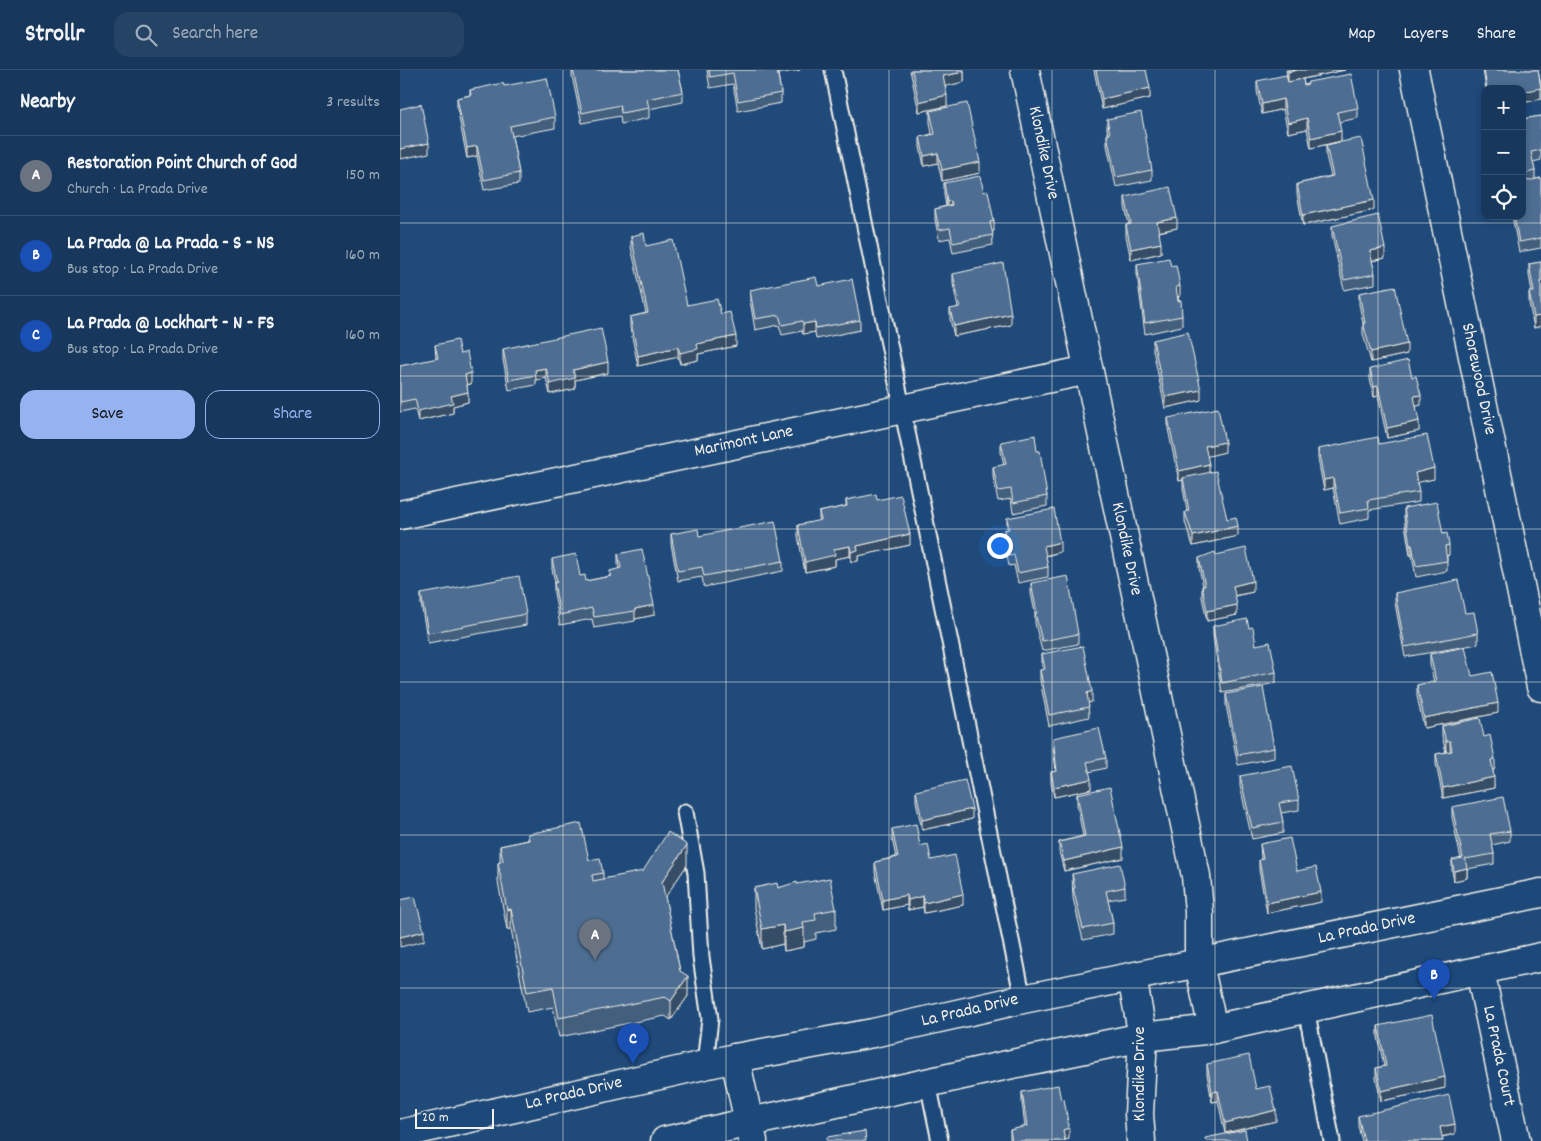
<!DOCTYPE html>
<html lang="en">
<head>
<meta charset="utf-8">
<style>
  body { margin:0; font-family:Dekko,sans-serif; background:#244365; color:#f1f3f6 }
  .controls { position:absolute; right:15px; top:15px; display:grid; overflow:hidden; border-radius:10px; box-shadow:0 2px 8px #0003 }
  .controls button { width:45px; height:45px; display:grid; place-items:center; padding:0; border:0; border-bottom:1px solid #365272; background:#17385c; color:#f1f3f6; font:25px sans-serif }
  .scale { position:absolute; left:15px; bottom:12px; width:79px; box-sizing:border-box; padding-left:5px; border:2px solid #f4f1e8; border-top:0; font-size:14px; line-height:18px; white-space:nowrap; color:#f4f1e8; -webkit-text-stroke:4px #1f4a7a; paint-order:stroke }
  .you { position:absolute; left:599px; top:475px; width:18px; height:18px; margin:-12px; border:4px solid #fff; border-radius:50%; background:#1a73e8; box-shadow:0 0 0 8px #1a73e833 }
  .badge { display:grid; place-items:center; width:32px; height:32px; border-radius:50%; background:#95b2f1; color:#fff; font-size:16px; font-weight:700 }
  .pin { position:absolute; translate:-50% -41px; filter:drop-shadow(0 1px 2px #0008) }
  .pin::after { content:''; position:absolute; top:26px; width:18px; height:15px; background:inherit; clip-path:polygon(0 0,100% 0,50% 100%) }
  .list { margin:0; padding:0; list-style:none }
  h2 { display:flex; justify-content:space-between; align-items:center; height:65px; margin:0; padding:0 20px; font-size:21px }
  h2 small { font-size:16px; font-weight:400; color:#9eacbb }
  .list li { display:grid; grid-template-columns:32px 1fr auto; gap:15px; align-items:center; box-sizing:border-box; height:80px; padding:0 20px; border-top:1px solid #365272 }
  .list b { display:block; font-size:19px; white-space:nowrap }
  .list p { margin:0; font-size:16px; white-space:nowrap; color:#9eacbb }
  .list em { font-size:16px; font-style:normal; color:#9eacbb }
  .actions { display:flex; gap:10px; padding:15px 20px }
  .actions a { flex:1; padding:11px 0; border:1px solid #95b2f1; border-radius:15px; text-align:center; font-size:18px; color:#95b2f1 }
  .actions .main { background:#95b2f1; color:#111 }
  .icon { flex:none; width:28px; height:28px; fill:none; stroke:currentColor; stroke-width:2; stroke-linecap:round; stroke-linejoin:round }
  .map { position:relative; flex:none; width:1141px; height:1071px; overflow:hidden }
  header { display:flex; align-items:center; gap:30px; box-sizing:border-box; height:70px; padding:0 25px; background:#17385c; border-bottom:1px solid #365272 }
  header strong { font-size:24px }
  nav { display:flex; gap:28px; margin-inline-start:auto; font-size:18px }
  .search { width:350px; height:45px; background:#244365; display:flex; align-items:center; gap:12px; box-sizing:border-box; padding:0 18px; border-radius:15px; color:#9eacbb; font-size:19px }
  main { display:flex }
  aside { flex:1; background:#17385c }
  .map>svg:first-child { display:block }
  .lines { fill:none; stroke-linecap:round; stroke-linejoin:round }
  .lane-casing { stroke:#f4f1e8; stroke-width:19 }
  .street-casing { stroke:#f4f1e8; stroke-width:31 }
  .secondary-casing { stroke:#f4f1e8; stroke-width:31 }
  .lane { stroke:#1f4a7a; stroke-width:15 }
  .street { stroke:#1f4a7a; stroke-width:28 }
  .secondary { stroke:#1f4a7a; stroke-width:28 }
  .wall { fill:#425f7e; stroke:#f4f1e8 }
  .shaded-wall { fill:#364d66; stroke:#f4f1e8 }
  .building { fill:#4d6e92; stroke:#f4f1e8 }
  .grid { fill:none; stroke:#f4f1e8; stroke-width:1; stroke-opacity:0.55 }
  .labels { text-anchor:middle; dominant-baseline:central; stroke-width:4; stroke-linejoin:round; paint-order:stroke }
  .street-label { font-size:18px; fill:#f4f1e8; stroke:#1f4a7a }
</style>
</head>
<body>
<header>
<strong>Strollr</strong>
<div class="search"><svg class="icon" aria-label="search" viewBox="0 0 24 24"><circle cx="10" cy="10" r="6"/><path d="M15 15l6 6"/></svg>Search here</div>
<nav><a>Map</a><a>Layers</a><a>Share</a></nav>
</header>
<main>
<aside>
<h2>Nearby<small>3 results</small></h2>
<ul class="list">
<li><span class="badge" style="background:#6b7280">A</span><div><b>Restoration Point Church of God</b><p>Church · La Prada Drive</p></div><em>150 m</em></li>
<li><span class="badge" style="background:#1a4fb4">B</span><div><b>La Prada @ La Prada - S - NS</b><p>Bus stop · La Prada Drive</p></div><em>160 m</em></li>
<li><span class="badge" style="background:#1a4fb4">C</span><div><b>La Prada @ Lockhart - N - FS</b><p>Bus stop · La Prada Drive</p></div><em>160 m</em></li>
</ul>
<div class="actions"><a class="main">Save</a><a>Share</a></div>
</aside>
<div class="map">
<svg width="1141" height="1071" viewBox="0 0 1141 1071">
  <rect width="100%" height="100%" fill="#1f4a7a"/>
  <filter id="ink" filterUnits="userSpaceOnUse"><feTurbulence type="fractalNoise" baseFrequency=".02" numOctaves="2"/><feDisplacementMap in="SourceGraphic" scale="10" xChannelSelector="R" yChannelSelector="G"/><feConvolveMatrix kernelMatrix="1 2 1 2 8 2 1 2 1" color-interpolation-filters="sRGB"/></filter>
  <g filter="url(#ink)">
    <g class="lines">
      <defs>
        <path id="lane" d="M433,0L623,929
          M285,742L296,803L301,887L310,949L305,994
          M906,939L932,1071
          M528,1013L540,1071"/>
        <path id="street" d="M625,0L796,806L799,842V894L813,959
          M1014,0L1141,617
          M0,445L688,300
          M1080,901L1116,1071
          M732,907L743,967L739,1044L741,1071
          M335,988L353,1071"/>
        <path id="secondary" d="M0,1064L335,988L473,963L623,929L1141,823
          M265,1071L612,994L743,967L813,959L1141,887"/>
      </defs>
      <use href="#lane" class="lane-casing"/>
      <use href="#street" class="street-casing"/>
      <use href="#secondary" class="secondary-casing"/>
      <use href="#lane" class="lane"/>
      <use href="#street" class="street"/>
      <use href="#secondary" class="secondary"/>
    </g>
    <path class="wall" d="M172,0H278L283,22V32L249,39V48L221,54L220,46L182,53L172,6Z
      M307,0H400L378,4L381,23V33L338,41L333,14L310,18Z
      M510,0H564V12L545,16L547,36L519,42Z
      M694,0H746L750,28L702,39Z
      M886,0H945L903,9L904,15L908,14V12L958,38V48L939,52L941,71L911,78L907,59L888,63L883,39L862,44L857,21V11L888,12Z
      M1083,0H1138L1141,15V29L1122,33V19H1086Z
      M104,16L155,47V58L112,66L119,103V114L84,120L77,86L67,88L57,38V28L70,25V20Z
      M530,41L580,103L542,111L538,93L524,96L520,77V67L532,64L530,52Z
      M1141,46V90L1133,92L1135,101V109L1141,108V178L1119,182L1112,146H1122V49Z
      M707,49L752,100V110L716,117L707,75V65L708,64L707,59Z
      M926,75L974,140L903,155L897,124V114L931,106L926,86Z
      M544,113L584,122L594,161H592L593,175L553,183L550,168L539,170L535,149V139L546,136L544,124Z
      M725,127L777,158L759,162L761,183L731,190L726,166V155L729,154L725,137Z
      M932,156L985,188L972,191L975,204V214L944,220L932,166Z
      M231,166L246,176L287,235L321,244L336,276L298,284V290L280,294L278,287L238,296L230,257V247L246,243L231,177Z
      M1141,192V256L1134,258L1129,233V222H1132L1129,205V194Z
      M737,194L771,196L780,226L778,227L782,246V256L745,264L737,204Z
      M553,204L611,255L554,266L550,249V239L558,238L553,214Z
      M418,216L460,250V260L416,269L415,262L403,264L402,261L382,265L379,255L355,260L350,230V220Z
      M959,223L1007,284L971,292L963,264V253L959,234Z
      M753,270L801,330L765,338L753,280Z
      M35,275L60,284L71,314L67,315L68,332L53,336V343L18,351L15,339L0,342V296L36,289Z
      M103,279L208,303L175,310V319L150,324L146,308L136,310V315L109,320L103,290Z
      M970,299L1012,307L1021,335L1016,336L1019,361L987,368L978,326L974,327L970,309Z
      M768,348L825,382L807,386L809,402L827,449L838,466L793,476L785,452V442L787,441L783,418V410L779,411L768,359Z
      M601,372L637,381L647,426V436L613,443L611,429L598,431L593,407V397L604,395L601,382Z
      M979,374L1034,409L1017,412L1019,422V432L969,440V448L940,454L933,418L924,420L918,389V379Z
      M446,430H477L510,475L458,486V491L451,492L450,486L435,489V496L405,502L398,466V455L419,451V442L446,436Z
      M1004,438L1043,464L1049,485L1047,486V501L1016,507L1012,485H1010L1004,448Z
      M607,448L660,482L646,486L648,497V507L618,513L614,495L609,496L604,471V460H607Z
      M271,464L299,466L383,491V501L304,517L302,507L278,511L271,474Z
      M218,484L254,545L235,549V551L194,558L192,549L160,555L154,523V513L155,512L152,499V489L180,506L186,511L210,506V501L219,499L218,494Z
      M816,485L853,522L835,526L837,545L807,551L802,527V516H803L799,498V488Z
      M631,513L678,564V574L642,581L635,553V543L631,523Z
      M995,523L1065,543L1078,563V574L1005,587L995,533Z
      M21,524L126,544V555L28,573L21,534Z
      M813,556L849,558L856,575L876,602V613L822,623L813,566Z
      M642,584L692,632H688L689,647L649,656L640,610V600L643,599L642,595Z
      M1030,584L1098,643L1024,658L1017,626V615L1034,612L1030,595Z
      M826,624L874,678V688L838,695L826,635Z
      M1042,656L1084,667L1095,689V699L1093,700L1094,718L1043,728L1036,694V684L1046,682L1042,666Z
      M653,668L706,688V698L689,702L691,719L654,727L651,713V702L656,701L653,678Z
      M840,706L899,730V740L881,743L883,752V763L852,769L840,716Z
      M516,721L572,749L522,760L516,731Z
      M677,724L723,788L664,801L659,782V772L683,766L677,735Z
      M1052,737L1110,761V771L1092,775L1094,784V794L1067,799V808L1054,811L1052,801V790L1061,789L1052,747Z
      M492,759L520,776L563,835L524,843L523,837L508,840L507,835L483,840L475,802V792L496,787L492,769Z
      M128,764L189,790L203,803V809L287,795L265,827L280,901L288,926L271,950L265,946L159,967L153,937L127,942L111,859H107L98,812V793L100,792V776L128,770Z
      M860,774L921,832L867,843L859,800V790L861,789Z
      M672,804L725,817V827L708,830L713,853V864L683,870L673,828Z
      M397,814L436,839V859L416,863V869L404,872V877L384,881L383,874L362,879L354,838V818H378Z
      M978,956L1045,1018L981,1031L976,1008V998L984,996L978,967Z
      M807,994L856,1019L876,1051L825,1063L818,1031L812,1032L807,1004Z
      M622,1022L661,1030L669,1069L665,1070V1071H610V1060L625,1057L622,1032Z
      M958,1046L1055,1064L1042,1067L1043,1071H962L958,1056Z"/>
    <path class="shaded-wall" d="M897,0H945L888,12V2Z
      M564,2V12L543,17V6Z
      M750,18V28L702,39V29Z
      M1141,18V29L1122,33V22Z
      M547,25V36L519,42V32Z
      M883,29V39L862,44V34Z
      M907,48V59L888,63V53Z
      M941,61V71L911,78V68Z
      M29,73V83L0,89V79Z
      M77,76V86L67,88V78Z
      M538,83V93L524,96V86Z
      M580,92V103L542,111V100Z
      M974,130V140L903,155V145Z
      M551,131V142L547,143V132Z
      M777,148V158L757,162V152Z
      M594,151V161L590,162V152Z
      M761,173V183L731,190V179Z
      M985,178V188L970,191V181Z
      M780,216V226L776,227V217Z
      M611,244V255L554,266V256Z
      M1141,246V256L1134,258V247Z
      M415,252V262L403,264V254Z
      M336,266V276L298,284V290L280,294V283L297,274Z
      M1007,274V284L971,292V282Z
      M278,277V287L238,296V286Z
      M208,292V303L175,310V319L150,324V314L173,300Z
      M146,298V308L136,310L135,300Z
      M71,303V314L65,315V305Z
      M978,316V326L974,327V317Z
      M801,320V330L765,338V327Z
      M68,322V332L53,336V343L18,351V341L51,326Z
      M1021,325V335L1014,337V326Z
      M1019,351V361L987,368V358Z
      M825,372V382L805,387V376Z
      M809,394V405L783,408V410L779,411V401Z
      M1034,398V409L1015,413V403Z
      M933,408V418L924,420V410Z
      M838,456V466L793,476V466Z
      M510,464V475L458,486V491L451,492V482L457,476Z
      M660,472V482L644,486V476Z
      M1010,475H1012V485H1010Z
      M1049,475V485L1045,486V476Z
      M450,476V486L435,489V496L405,502V492L434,479Z
      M853,511V522L833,526V516Z
      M254,535V545L235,549V539Z
      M837,535V545L807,551V541Z
      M692,621V632L687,633V623Z
      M1098,633V643L1024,658V648Z
      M1050,671V682L1046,683V672Z
      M1094,707V718L1043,728V718Z
      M691,709V719L654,727V717Z
      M572,739V749L522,760V750Z
      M287,775V795L262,832V812Z
      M723,777V788L664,801V791Z
      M1067,798V808L1054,811V801Z
      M921,822V832L867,843V833Z
      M563,824V835L524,843V833Z
      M507,825V835L483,840V830Z
      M523,826V837L508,840V830Z
      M111,839V859H107V840Z
      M383,855V874L362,879V859Z
      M404,858V877L384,881V862Z
      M24,861V871L0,877V867Z
      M288,906V926L271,950V931Z
      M1045,1007V1018L981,1031V1021Z
      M818,1021V1031L812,1032V1022Z
      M876,1040V1051L825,1063V1053Z
      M1055,1054V1064L1040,1067V1057Z
      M669,1058V1069L663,1070V1060Z"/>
    <path class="building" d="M173,0H278L283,22L247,29L249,38L221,43L220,35L182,43Z
      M309,0H377L381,23L338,31L333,3L310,7Z
      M512,0H564V2L543,6L547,25L519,32Z
      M696,0H746L750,18L702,29Z
      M888,0H897L888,2Z
      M1084,0H1138L1141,18L1122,22V19H1087Z
      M951,4L958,38L937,42L941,61L911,68L907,48L888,53L883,29L862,34L857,11L886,5L888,12L903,9L904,15L908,14V12Z
      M147,8L155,47L110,56L119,103L84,110L77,76L67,78L57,28L71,25L70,20L103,13L104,16Z
      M567,33L580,92L542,100L538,83L524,86L520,67L535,64L530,41Z
      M21,34L29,73L0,79V39Z
      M741,42L752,100L716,107L707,65L710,64L707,49Z
      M1141,46V80L1131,82L1135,101L1122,104V49Z
      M961,68L974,130L903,145L897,114L933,106L926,75Z
      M580,106L584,122L588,121L594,151L590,152L593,165L553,173L550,158L539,160L535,139L552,135L551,131L547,132L544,113Z
      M1141,108V168L1119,172L1114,146H1122V112Z
      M770,117L777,148L757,152L761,173L731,179L726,155L731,154L725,127Z
      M978,145L985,178L970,181L975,204L944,210L932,156Z
      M244,163L246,176L273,170L287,235L317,229L321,244L330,242L336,266L297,274L298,279L280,283L278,277L238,286L230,247L248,243L231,166Z
      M769,188L771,196L776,195L780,216L776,217L778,231L781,230L782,246L745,253L737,194Z
      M1141,192V246L1134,247L1129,222H1134L1129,194Z
      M603,193L611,244L554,256L550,239L560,237L553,204Z
      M416,207L418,216L452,209L460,250L416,258L415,252L403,254L402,251L382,255L379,245L355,249L350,220Z
      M995,216L1007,274L971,282L963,253H965L959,223Z
      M201,258L208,292L173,300L175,308L150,314L146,298L135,300L136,305L109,310L103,279Z
      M788,262L801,320L765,327L753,270Z
      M57,270L60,284L67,282L71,303L65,305L68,322L51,326L53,333L18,341L15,329L0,332V296L38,288L35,275Z
      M1008,290L1012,307L1016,306L1021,325L1014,326L1019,351L987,358L978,316L974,317L970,299Z
      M818,338L825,372L805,376L809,394L779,401L768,348Z
      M635,365L637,381H640L647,426L613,433L611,419L598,421L593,397L606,394L601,372Z
      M1027,365L1034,398L1015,403L1019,422L968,430L969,438L940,443L933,408L924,410L918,379L978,367L979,374Z
      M816,401L827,449L836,447L838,456L793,466L785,442L789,441L783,408Z
      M476,424L477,430L501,425L510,464L457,476L458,480L451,482L450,476L434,479L435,485L405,492L398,455L421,450L419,442L447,436L446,430Z
      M1037,432L1043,464L1047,463L1049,475L1045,476L1047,491L1016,496L1012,475H1010L1004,438Z
      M654,439L660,472L644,476L648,497L618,503L614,485L609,486L604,460L609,459L607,448Z
      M375,451L383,491L304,506L302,497L278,501L271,464L298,459L299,466Z
      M846,478L853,511L833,516L837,535L807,541L802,516H805L799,488L815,482L816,485Z
      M242,479L254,535L235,539V541L194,547L192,538L160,545L154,513L157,512L152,489L176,484L180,506L185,505L186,511L211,506L210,501L221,498L218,484Z
      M119,506L126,544L28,563L21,524Z
      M668,506L678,564L642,571L635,543H637L631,513Z
      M1058,510L1065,543L1074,542L1078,563L1005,577L995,523Z
      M847,549L849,558L853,557L856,575L870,572L876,602L822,613L813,556Z
      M683,576L692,621L687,623L689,637L649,645L640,600L645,599L642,584Z
      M1065,577L1072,606L1092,602L1098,633L1024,648L1017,615L1036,611L1030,584Z
      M863,617L874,678L838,685L826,624Z
      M1080,648L1084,667L1090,665L1095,689L1091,690L1094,707L1043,718L1036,684L1052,681L1050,671L1046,672L1042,656Z
      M699,658L706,688L687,692L691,709L654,717L651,702L657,701L653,668Z
      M892,696L899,730L879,733L883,752L852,758L840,706Z
      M565,710L572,739L522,750L516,721Z
      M710,717L723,777L664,791L659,772L685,766L677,724Z
      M1103,727L1110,761L1090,764L1094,784L1065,789L1067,798L1054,801L1052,790L1063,788L1052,737Z
      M181,753L189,790L200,788L203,803L192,805L193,811L243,801L268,762L287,775L262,812L280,901L288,906L271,931L265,927L159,948L153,917L127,922L111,839L107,840L98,793L103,791L100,776L129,770L128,764Z
      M516,754L520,776L528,774L531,790L555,785L563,824L524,833L523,826L508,830L507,825L483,830L475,792L498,787L492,759Z
      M890,768L897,801L916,797L921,822L867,833L859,790L863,789L860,774Z
      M720,794L725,817L706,821L713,853L683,859L673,818H675L672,804Z
      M430,808L436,839L415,843L416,850L403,852L404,858L384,862L383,855L362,859L354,818L377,813L378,818L397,812V814Z
      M15,827L24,861L0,867V830Z
      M1032,945L1045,1007L981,1021L976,998L986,996L978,956Z
      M849,985L856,1019L870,1016L876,1040L825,1053L818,1021L812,1022L807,994Z
      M658,1015L661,1030L664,1029L669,1058L663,1060L665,1071H612L610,1060L627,1056L622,1022Z
      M1049,1025L1055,1054L1040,1057L1043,1071H964L958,1046Z
      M845,1060L847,1071H806L805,1068Z
      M465,1061L466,1071H427V1067Z"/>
  </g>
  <path class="grid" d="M163,0V1071M326,0V1071M489,0V1071M652,0V1071M815,0V1071M978,0V1071M0,153H1141M0,306H1141M0,459H1141M0,612H1141M0,765H1141M0,918H1141"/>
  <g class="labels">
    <g class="street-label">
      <text transform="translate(643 83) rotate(78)">Klondike Drive</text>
      <text transform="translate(1078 309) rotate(78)">Shorewood Drive</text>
      <text transform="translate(344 372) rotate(-12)">Marimont Lane</text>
      <text transform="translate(726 479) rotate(78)">Klondike Drive</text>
      <text transform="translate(967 859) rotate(-12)">La Prada Drive</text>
      <text transform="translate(570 941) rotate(-13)">La Prada Drive</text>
      <text transform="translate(1098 986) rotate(78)">La Prada Court</text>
      <text transform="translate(740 1004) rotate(-90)">Klondike Drive</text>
      <text transform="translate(174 1024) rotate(-13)">La Prada Drive</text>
    </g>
  </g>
</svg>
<div class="controls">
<button>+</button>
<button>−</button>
<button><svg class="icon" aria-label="locate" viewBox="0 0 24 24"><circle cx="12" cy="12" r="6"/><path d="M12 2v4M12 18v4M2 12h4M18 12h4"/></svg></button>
</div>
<div class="scale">20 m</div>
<div class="you"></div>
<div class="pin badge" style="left:195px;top:890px;background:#6b7280">A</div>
<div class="pin badge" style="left:1034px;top:930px;background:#1a4fb4">B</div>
<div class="pin badge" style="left:233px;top:994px;background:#1a4fb4">C</div>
</div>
</main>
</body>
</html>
